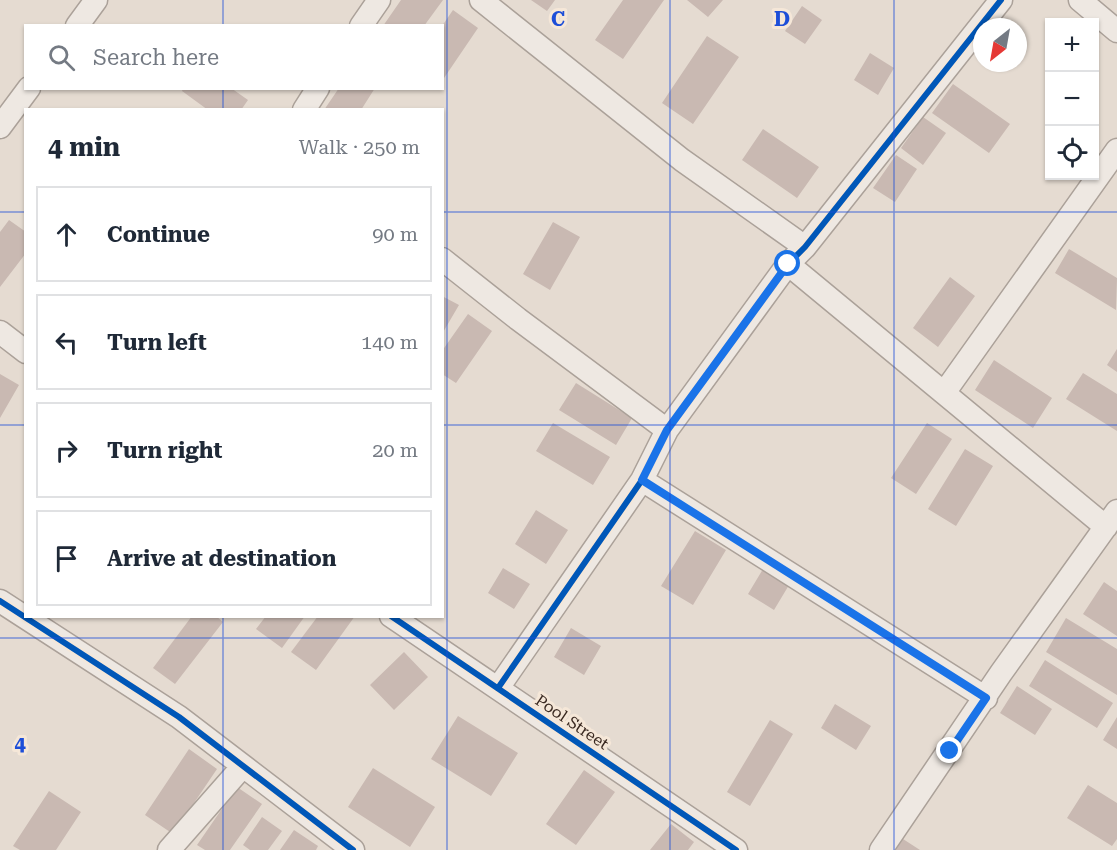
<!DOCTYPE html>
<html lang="en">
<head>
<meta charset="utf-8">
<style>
  body { margin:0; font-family:"Roboto Serif",serif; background:#f2f2f3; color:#1f2937 }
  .controls { position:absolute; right:18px; top:18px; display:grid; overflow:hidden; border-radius:0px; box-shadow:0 2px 4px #0004 }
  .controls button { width:54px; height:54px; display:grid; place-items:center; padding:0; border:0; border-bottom:2px solid #e0e1e3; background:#fff; color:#1f2937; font:30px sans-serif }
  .compass { position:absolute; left:973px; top:18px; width:54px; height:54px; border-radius:50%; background:#fff; box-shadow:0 2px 4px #0004; rotate:211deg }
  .stop { position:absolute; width:18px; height:18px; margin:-14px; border:4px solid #1a73e8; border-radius:50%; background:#fff }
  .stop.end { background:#1a73e8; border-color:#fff; box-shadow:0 2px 6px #0008 }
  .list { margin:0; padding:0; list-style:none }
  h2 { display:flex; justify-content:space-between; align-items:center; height:78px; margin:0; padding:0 24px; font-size:26px }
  h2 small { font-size:20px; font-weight:400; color:#747a83 }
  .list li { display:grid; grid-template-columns:39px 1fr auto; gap:18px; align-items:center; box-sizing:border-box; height:96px; margin:0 12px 12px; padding:0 12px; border:2px solid #e0e1e3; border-radius:0px }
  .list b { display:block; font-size:22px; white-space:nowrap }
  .list em { font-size:20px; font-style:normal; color:#747a83 }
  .icon { flex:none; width:33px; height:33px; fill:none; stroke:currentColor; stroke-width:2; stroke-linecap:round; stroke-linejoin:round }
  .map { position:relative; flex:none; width:1117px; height:850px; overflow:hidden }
  .search { position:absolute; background:#fff; box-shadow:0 2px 4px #0004; left:24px; top:24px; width:420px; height:66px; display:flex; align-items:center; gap:15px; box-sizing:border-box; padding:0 21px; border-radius:0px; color:#747a83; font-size:22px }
  .panel { position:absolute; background:#fff; box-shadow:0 2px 4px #0004; left:24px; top:108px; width:420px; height:510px; border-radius:0px }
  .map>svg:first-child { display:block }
  .building { fill:#c9b9b2 }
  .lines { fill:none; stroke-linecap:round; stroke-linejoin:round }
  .street-casing { stroke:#aba199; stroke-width:25 }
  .street { stroke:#eee8e2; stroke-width:22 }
  .cycleway-casing { stroke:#f5e7d8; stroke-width:10 }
  .cycleway { stroke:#0057b8; stroke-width:6 }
  .route { stroke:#1a73e8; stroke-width:8 }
  .grid { fill:none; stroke:#1d4ed8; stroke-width:1.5; stroke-opacity:0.55 }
  .labels { text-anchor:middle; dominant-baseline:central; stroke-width:6; stroke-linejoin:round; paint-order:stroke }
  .street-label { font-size:16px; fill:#3a2921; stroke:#f5e7d8 }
  .grid-label { font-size:20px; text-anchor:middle; font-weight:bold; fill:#1d4ed8; stroke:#f5e7d8; stroke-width:6; stroke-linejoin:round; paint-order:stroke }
</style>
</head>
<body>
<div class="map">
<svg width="1117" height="850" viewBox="0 0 1117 850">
  <rect width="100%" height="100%" fill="#e5dbd1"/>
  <path class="building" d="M401,0H443L424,26H383Z
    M531,0H555L547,11Z
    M623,0H664L623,59L595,40Z
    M687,0H723L708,17Z
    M802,6L822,20L805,44L785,31Z
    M453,10L478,28L442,81V26Z
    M707,36L739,57L693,124L662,103Z
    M870,53L894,68L878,95L854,80Z
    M953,84L1010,124L989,153L932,113Z
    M183,88H231L248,100L241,110H208L182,91Z
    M339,88H375L361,110H324Z
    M923,117L946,133L923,165L901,148Z
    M763,129L819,167L797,198L742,160Z
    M896,155L917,169L895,202L873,188Z
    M9,220L26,232V253L0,287V232Z
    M553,222L580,237L550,290L523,274Z
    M1069,249L1117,278L1116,310L1055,273Z
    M950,277L975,296L938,347L913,328Z
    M442,296L459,305L442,334Z
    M468,314L492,331L456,383L442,374V351Z
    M1117,349V372L1107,365Z
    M994,360L1052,398L1033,428L975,390Z
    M1083,373L1117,394V431L1066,399Z
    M0,374L19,385L0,418Z
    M576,383L632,418L616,445L559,410Z
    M553,423L610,457L593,485L536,451Z
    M927,423L952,439L916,494L891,478Z
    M965,449L993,466L956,526L928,509Z
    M536,510L568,530L546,564L515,544Z
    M695,531L726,550L693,605L661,586Z
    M503,568L530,584L514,609L488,593Z
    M763,569L789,585L774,610L748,594Z
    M1104,582L1117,591V636L1083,614Z
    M192,616H216L223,622L175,684L153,668Z
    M266,616H305L282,648L256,629Z
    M318,616H355L316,670L291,652Z
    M1066,618L1117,649V695L1046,652Z
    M571,628L601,646L584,675L554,657Z
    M404,652L428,677L394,710L370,685Z
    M1045,660L1113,703L1097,728L1029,686Z
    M1017,686L1052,709L1035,735L1000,713Z
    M835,704L871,726L856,750L821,728Z
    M458,716L518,753L491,796L431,759Z
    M1117,717V749L1103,740Z
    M770,720L793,734L750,806L727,792Z
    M189,749L217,769L173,834L145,815Z
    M373,768L435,807L410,847L348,807Z
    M584,770L615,792L576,845L546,824Z
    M1088,785L1117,803V839L1112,846L1067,818Z
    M237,787L262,804L230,850H205L197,845Z
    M49,791L81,812L56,850H20L13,846Z
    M262,817L282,831L268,850H250L243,845Z
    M671,824L694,842L688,850H650Z
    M294,830L318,846L316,850H280Z
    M903,839L920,850H896Z"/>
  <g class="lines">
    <defs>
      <path id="street" d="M481,0L682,160L805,247
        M1080,0L1117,31
        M77,26L96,0
        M361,26L379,0
        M304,110L318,88
        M0,127L29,88
        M442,259L518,319L667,430
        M788,264L1106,527
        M0,332L26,352
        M944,393L1117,150
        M642,480L986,698
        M0,601L179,717L353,850
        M391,616L736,850
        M498,688L642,480L667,430L788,264L805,247L1001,0
        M169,850L243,766
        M881,850L1001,673L1117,511"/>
    </defs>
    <use href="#street" class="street-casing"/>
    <use href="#street" class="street"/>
    <defs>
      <path id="cycleway" d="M0,601L179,717L353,850
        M391,616L736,850
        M498,688L642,480L667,430L788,264L805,247L1001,0"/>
    </defs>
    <use href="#cycleway" class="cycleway-casing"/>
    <use href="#cycleway" class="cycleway"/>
  </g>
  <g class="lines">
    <path class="route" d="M788,264L667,430L642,480L986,698L950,751"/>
  </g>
  <path class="grid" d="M223,0V26M447,0V850M670,0V850M894,0V850M223,88V110M0,212H26M442,212H1117M0,425H26M442,425H1117M223,616V850M0,638H1117"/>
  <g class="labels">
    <g class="street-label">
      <text transform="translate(572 722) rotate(34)">Pool Street</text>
    </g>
  </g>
  <g class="grid-label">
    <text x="558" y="26">C</text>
    <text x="782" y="26">D</text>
    <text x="20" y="751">4</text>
  </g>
</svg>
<div class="controls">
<button>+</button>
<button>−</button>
<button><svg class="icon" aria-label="locate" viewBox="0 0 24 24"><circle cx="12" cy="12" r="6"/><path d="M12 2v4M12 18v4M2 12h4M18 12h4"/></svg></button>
</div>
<svg class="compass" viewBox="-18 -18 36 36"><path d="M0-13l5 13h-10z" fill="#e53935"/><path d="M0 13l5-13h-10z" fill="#747a83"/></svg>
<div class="stop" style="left:788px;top:264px"></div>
<div class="stop end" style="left:950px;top:751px"></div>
<div class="search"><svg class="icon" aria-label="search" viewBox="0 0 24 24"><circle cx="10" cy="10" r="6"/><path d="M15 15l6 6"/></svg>Search here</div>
<section class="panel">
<h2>4 min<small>Walk · 250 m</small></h2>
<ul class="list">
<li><svg class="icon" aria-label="ahead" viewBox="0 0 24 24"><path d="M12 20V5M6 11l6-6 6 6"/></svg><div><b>Continue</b></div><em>90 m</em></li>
<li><svg class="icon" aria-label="left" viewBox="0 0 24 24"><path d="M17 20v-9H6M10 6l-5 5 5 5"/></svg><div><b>Turn left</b></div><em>140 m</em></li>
<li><svg class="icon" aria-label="right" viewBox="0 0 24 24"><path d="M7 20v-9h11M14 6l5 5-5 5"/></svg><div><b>Turn right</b></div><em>20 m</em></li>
<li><svg class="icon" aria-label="arrive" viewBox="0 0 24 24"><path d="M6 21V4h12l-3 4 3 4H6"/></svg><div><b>Arrive at destination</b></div></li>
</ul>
</section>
</div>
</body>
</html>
